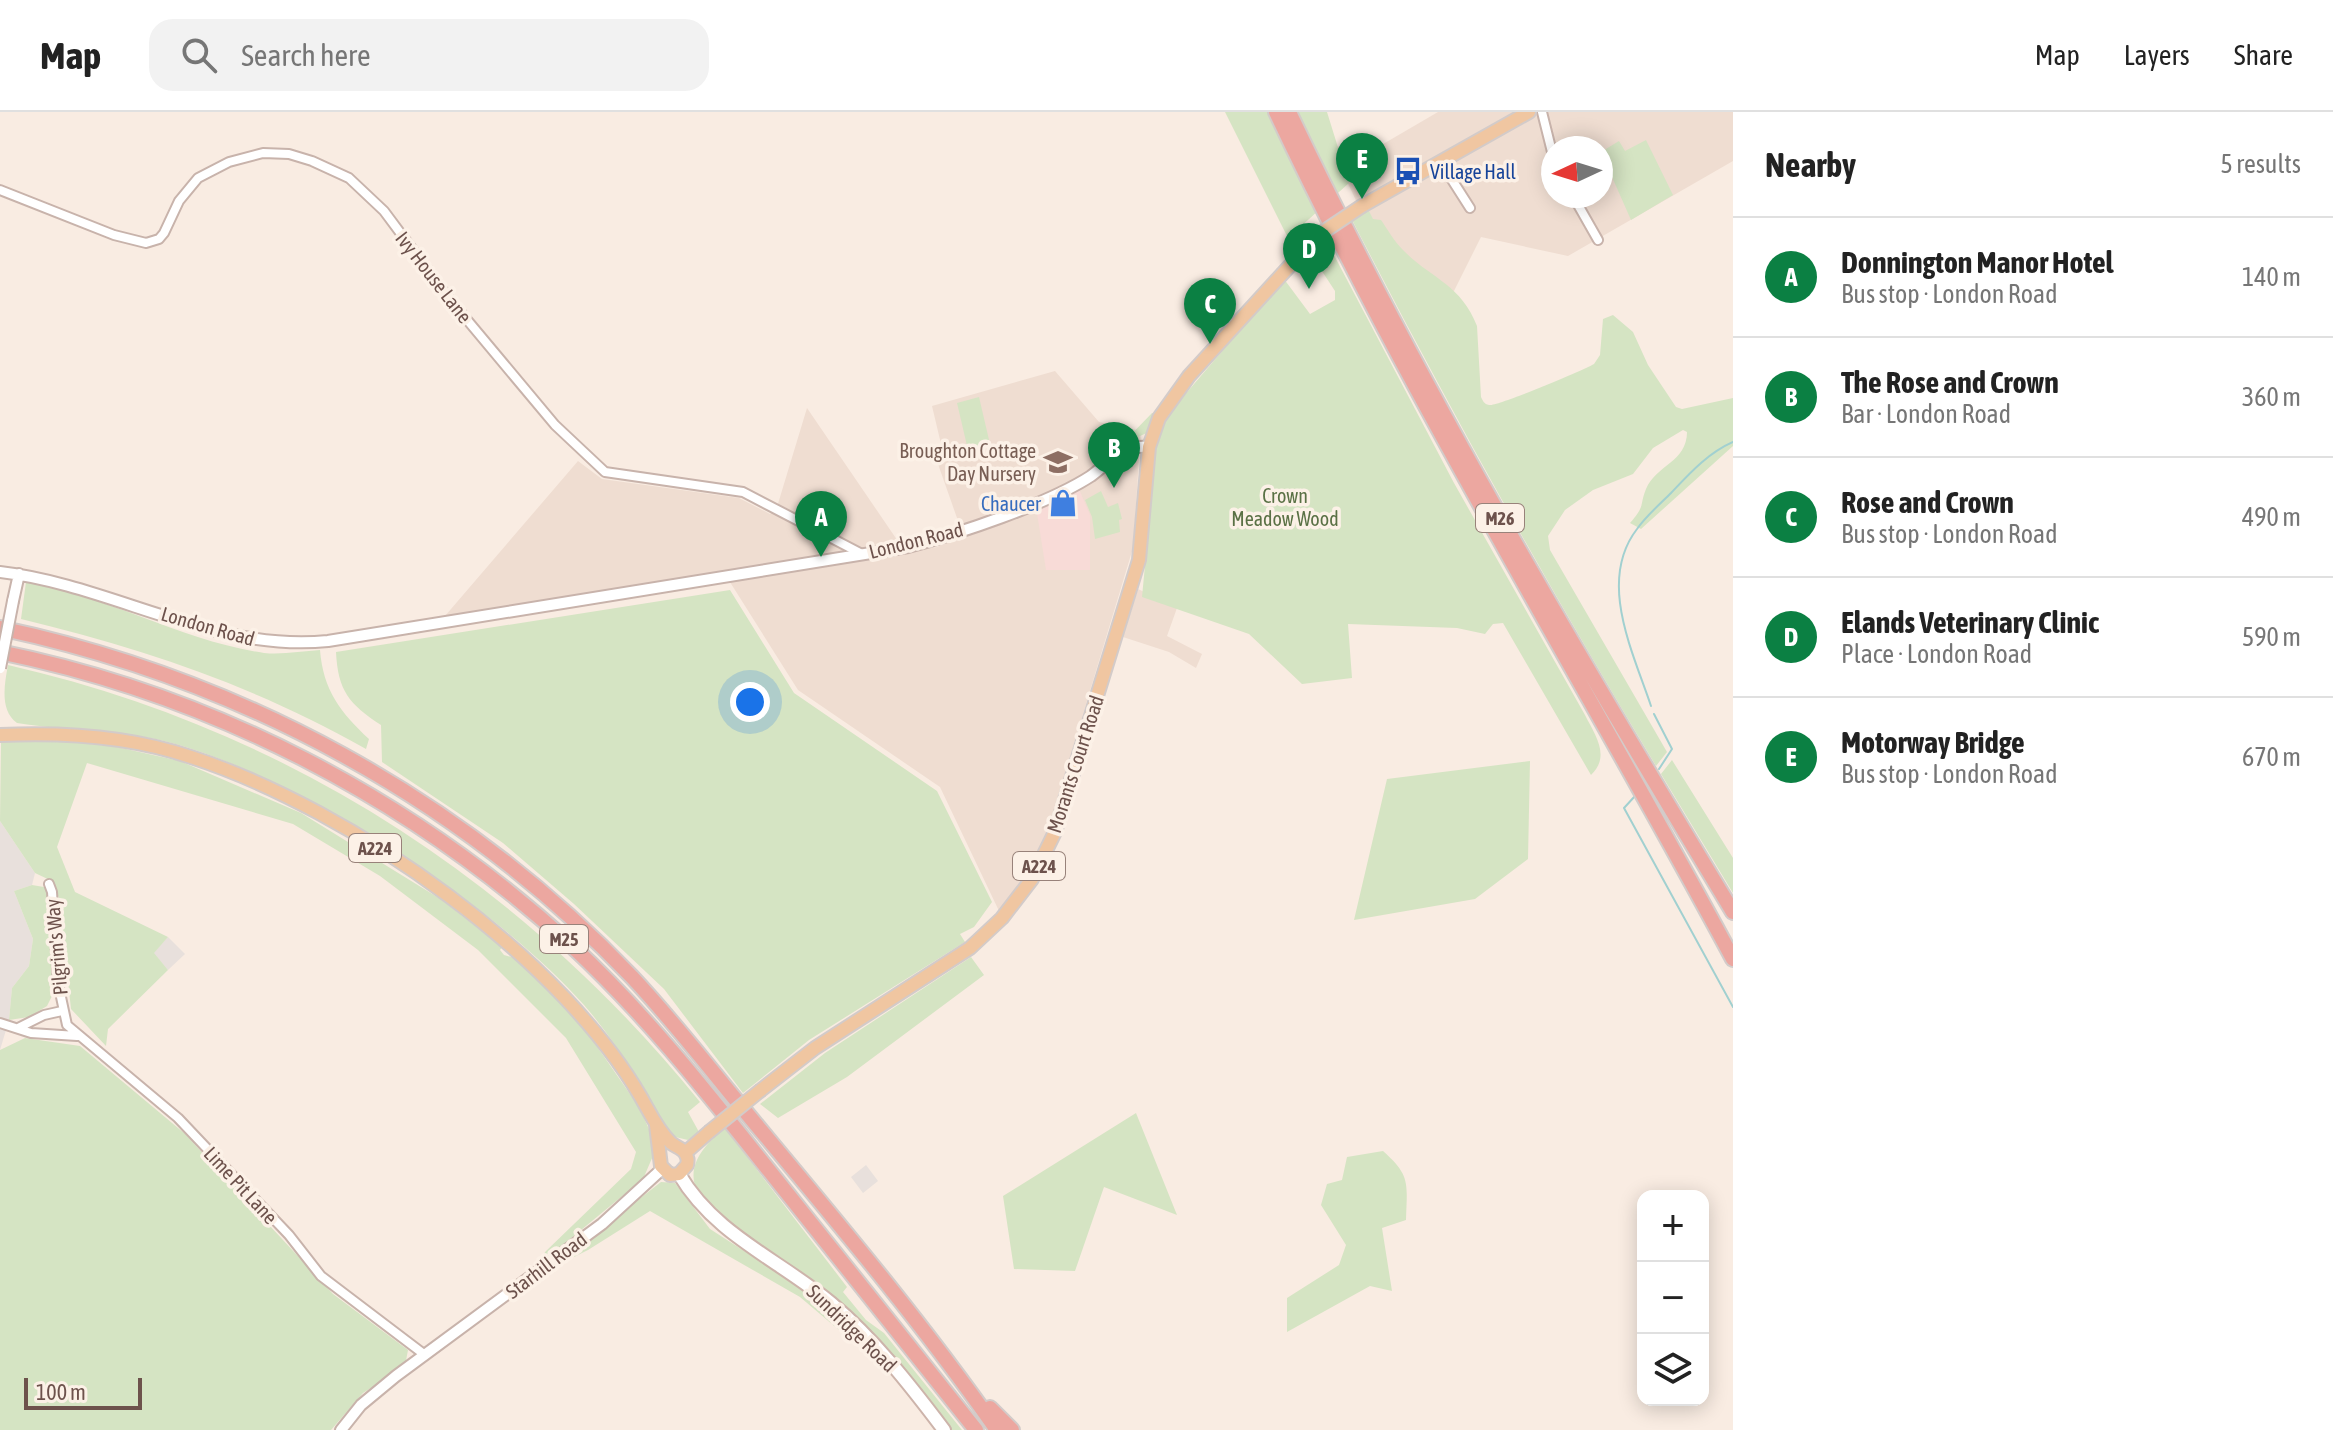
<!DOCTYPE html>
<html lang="en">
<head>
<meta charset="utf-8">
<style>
  body { margin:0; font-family:"Asap Condensed",sans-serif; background:#f2f2f2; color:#222 }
  .controls { position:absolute; right:24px; bottom:24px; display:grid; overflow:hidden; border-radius:16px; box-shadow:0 4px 20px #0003 }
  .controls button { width:72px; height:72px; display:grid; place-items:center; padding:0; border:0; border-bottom:2px solid #e0e0e0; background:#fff; color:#222; font:40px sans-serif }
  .compass { position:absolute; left:1541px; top:24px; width:72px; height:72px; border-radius:50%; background:#fff; box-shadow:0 4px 20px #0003; rotate:266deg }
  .scale { position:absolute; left:24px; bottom:20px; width:118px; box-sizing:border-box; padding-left:8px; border:4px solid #6d524c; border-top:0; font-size:22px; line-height:28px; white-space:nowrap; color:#6d524c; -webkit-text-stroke:6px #fcf1e7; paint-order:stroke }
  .you { position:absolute; left:750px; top:590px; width:28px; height:28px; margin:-20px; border:6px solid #fff; border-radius:50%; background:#1a73e8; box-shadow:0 0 0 12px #1a73e833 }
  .badge { display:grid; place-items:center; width:52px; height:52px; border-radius:50%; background:#0b8043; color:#fff; font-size:26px; font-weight:700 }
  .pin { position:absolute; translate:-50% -66px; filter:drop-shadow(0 2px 4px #0008) }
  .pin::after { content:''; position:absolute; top:42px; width:28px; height:24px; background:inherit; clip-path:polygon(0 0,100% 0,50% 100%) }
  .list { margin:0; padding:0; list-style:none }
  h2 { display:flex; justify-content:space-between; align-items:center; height:104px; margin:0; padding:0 32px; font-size:34px }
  h2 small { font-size:26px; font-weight:400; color:#767676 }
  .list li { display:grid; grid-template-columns:52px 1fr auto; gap:24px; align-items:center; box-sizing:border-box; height:120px; padding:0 32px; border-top:2px solid #e0e0e0 }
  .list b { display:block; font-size:30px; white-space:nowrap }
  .list p { margin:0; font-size:26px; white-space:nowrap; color:#767676 }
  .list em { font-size:26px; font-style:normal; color:#767676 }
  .icon { flex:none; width:44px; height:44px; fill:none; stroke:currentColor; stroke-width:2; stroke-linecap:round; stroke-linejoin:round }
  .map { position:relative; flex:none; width:1733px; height:1318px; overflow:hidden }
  header { display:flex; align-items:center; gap:48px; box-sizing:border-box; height:112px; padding:0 40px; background:#fff; border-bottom:2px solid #e0e0e0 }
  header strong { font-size:38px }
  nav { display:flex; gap:44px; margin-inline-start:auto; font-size:28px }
  .search { width:560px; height:72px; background:#f2f2f2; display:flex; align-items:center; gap:20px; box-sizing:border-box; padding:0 28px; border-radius:24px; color:#767676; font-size:30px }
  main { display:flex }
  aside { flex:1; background:#fff }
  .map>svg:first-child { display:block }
  .residential { fill:#efddd1; fill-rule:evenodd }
  .commercial { fill:#f8dbd7 }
  .industrial { fill:#e8e0dc }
  .green { fill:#d5e4c3 }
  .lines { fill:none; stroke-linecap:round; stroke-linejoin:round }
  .stream { stroke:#a1d0d0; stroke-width:2 }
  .minor-casing { stroke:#c8b3ab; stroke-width:12 }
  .tertiary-casing { stroke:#c8b3ab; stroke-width:14 }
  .secondary-casing { stroke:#cdb4ab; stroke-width:16 }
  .primary-casing { stroke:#d3cbc9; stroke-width:16 }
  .motorway-casing { stroke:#d3cbc9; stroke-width:18 }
  .minor { stroke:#fff; stroke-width:8 }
  .tertiary { stroke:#fff; stroke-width:10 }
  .secondary { stroke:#fff; stroke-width:12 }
  .primary { stroke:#f0c6a1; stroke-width:12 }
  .motorway { stroke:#eca7a0; stroke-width:14 }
  .tertiary-bridge-casing { stroke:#c8b3ab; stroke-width:14; stroke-linecap:butt }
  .primary-bridge-casing { stroke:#d3cbc9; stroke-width:16; stroke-linecap:butt }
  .tertiary-bridge { stroke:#fff; stroke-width:10 }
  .primary-bridge { stroke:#f0c6a1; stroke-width:12 }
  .labels { text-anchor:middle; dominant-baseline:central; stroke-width:7; stroke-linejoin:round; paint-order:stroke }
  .shield { fill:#fcf1e7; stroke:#98827a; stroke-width:2 }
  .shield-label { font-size:18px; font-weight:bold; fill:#6d524c }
  .transit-label { font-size:20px; fill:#164399; stroke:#fcf1e7; text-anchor:start }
  .street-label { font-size:20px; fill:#6d524c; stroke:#fcf1e7 }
  .education-label { font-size:20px; fill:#785e54; stroke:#fcf1e7; text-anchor:end }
  .park-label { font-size:20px; fill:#5a7145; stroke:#fcf1e7 }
  .shop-label { font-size:20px; fill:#366cbe; stroke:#fcf1e7; text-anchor:end }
</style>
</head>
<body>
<header>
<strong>Map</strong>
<div class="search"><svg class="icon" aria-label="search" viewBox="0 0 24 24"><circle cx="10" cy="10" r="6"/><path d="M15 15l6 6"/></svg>Search here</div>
<nav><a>Map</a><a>Layers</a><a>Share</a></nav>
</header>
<main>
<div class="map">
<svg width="1733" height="1318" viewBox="0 0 1733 1318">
  <rect width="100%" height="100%" fill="#f9ece2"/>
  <path class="residential" d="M1438,0H1733V49L1568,144L1481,125L1453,181L1376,130L1329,32L1366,42ZM1553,36H1601V84H1553Z
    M1055,259L1099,310L1141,319L1133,436L1049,715L1027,761L999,799L940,675L798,578L723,459L445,504L578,349L602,367L739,386L770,402L777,395L807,296L906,441L937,435L963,423L932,335L941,332L932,294Z
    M1138,477L1177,496L1167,524L1202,542L1196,556L1169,540L1123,525Z"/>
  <path class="commercial" d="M1079,377L1090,403V458H1046L1036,395Z"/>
  <path class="industrial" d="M0,709L35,761L32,773L14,779L33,827L29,854L12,876L9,908L0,938Z
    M168,825L185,842L168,858L153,841Z
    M866,1053L878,1069L863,1081L851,1065Z"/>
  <path class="green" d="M1225,0H1327L1349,71L1288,126Z
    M1646,28L1673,83L1631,108L1601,40L1619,29L1625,39Z
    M1367,95L1373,107L1381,108C1388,118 1394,129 1403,138C1430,166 1461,172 1477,214L1481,285C1483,289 1484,292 1489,293C1496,295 1584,258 1594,252L1600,243L1603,207L1613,203L1633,220L1648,253L1676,295L1682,297L1733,286V334L1641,417L1630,411C1646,393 1639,394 1646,377C1656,353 1687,350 1687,320L1683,318L1653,336L1633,362L1593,378L1565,398L1548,424L1550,438L1667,640L1656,654C1548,475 1447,292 1351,106Z
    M1326,128L1454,371L1585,603C1595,623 1611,644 1591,663L1503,511L1493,512L1485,522L1457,516L1348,512L1352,566L1302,572L1249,522L1142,485L1157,328L1170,300L1284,167L1310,202L1335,188V179L1310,141Z
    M979,285L990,332L968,338L957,291Z
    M1152,301H1156L1149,320L1122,332Z
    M1101,379L1108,395L1118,391L1122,407L1119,408L1120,420L1095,427L1092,405L1085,388Z
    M26,470C108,484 182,529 264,541C282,543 302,539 320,538C323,578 341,601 369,627L366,637C255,574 145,537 21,507Z
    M730,478L794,581L937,679L992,790L974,815L960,822L965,830L809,928L743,981L664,877L574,792L503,731L382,650L381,613C349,592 338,579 336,540Z
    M8,553C288,617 522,770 700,990L688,1000L699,1020L688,1028L671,1024C645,979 619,933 584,893C494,792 308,671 179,633C125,617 71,620 17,611C0,599 4,574 8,553Z
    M54,628L117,635L180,649L301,701L442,788L502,835L500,838L504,843L515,846L580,910L639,995L649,1017L653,1044L643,1067L541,1151L545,1140L631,1057L636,1040L566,926L478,838L380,764L293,712L87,651L57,735L75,780L168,825L154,841L168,858L108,917L106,934L71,897L59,787L54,770L35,761L0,709L1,629Z
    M1672,648L1733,746V781L1661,662Z
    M1530,649L1528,747L1475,787L1354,808L1387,667Z
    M32,773L44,775L48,782L55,878L47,894L29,905L9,908L12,876L29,854L33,827L14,779Z
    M971,845L984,863L847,965L778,1006L760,992L825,941Z
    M25,926L80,934L184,1021L333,1182L408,1238L405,1254L363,1281L331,1318H0V938Z
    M1136,1001L1177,1103L1104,1075L1075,1159L1014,1157L1003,1084Z
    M725,1016L847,1175L843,1180L866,1208L884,1221L962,1318H951C914,1273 878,1225 834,1186C798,1155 723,1121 699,1083C683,1055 705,1032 725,1016Z
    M1383,1039C1411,1064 1407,1071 1406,1108L1382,1116L1392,1179L1370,1174L1287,1220V1186L1339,1153L1346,1133L1321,1093L1327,1072L1342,1068L1347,1045Z
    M661,1070L675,1071L710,1117L822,1189L871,1238L866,1241L800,1185L650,1099L588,1138L548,1158Z"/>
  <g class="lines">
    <path class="stream" d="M1651,594C1633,540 1597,469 1637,417C1646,404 1660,392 1671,381C1690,361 1708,341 1733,330
      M1654,602L1672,637L1659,657
      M1635,684L1624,696L1733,895"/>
    <defs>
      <path id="minor" d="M1542,0L1553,44
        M1440,49L1470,96
        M0,78L114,123L146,131L159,127L164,121L179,89L198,66L229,50L263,41L289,42L312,49L349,66L384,99L448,185L555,313L605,360L743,380L862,442
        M1573,84L1598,128
        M49,772L52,780L58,871L67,913L178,1006L289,1123L321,1164L425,1243
        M0,911L31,921L77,924
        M18,916L44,903L62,899"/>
      <path id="tertiary" d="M0,460C112,473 214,541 328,529L908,435C958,422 1048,392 1091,364C1110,350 1123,332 1149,335
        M13,489L19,462
        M341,1318L361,1293L396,1264L602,1112L662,1057"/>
      <path id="secondary" d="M679,1062C715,1123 778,1147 831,1191C874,1227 910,1273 944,1318"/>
      <path id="primary" d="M1362,94L1529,0
        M0,623C64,620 130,624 191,645C351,697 567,847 647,996C654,1009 661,1021 671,1031C676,1035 682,1036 685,1041C688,1046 688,1048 687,1053L679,1062L670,1063L661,1054L656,1013
        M761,978L815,936L970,836L1002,806L1032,767L1055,720L1139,448L1149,335L1159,306L1189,264L1317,124
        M685,1041L709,1020"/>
      <path id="motorway" d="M1276,0C1413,291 1581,564 1733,847
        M1289,0C1420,276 1575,539 1733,800
        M0,516C241,567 462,687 632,865C679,915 720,970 764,1022C844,1118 925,1215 997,1318
        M0,540C213,583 412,687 572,834C652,908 719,996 787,1081C850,1160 913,1239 976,1318
        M990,1296L1012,1318"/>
    </defs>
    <use href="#minor" class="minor-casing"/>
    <use href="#tertiary" class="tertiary-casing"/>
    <use href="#secondary" class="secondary-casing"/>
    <use href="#primary" class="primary-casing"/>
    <use href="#motorway" class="motorway-casing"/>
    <use href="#minor" class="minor"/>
    <use href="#tertiary" class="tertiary"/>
    <use href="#secondary" class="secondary"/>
    <use href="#primary" class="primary"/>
    <use href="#motorway" class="motorway"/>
    <defs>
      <path id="tertiary-bridge" d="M0,556L13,489"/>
      <path id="primary-bridge" d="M1317,124L1362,94
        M709,1020L761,978"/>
    </defs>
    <use href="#tertiary-bridge" class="tertiary-bridge-casing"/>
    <use href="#primary-bridge" class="primary-bridge-casing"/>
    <use href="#tertiary-bridge" class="tertiary-bridge"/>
    <use href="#primary-bridge" class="primary-bridge"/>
  </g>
  <defs>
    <symbol id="bus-bare" viewBox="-9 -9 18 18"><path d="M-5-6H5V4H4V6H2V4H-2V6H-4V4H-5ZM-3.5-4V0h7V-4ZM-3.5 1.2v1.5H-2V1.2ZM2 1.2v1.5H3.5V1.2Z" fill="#1a4fb4" stroke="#fcf1e7" stroke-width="2.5" paint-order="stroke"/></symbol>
    <symbol id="school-bare" viewBox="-9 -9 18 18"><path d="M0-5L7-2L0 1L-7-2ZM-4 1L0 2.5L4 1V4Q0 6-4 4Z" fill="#8d6e63" stroke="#fcf1e7" stroke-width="2.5" paint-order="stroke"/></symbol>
    <symbol id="shop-bare" viewBox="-9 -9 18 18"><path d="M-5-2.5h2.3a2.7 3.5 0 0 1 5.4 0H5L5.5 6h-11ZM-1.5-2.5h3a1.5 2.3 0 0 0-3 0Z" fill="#3f7fe0" stroke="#fcf1e7" stroke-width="2.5" paint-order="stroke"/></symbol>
  </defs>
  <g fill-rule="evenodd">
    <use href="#bus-bare" x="1388" y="39" width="40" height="40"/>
    <use href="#school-bare" x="1038" y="330" width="40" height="40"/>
    <use href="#shop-bare" x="1043" y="371" width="40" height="40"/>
  </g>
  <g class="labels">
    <g class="shield">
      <rect x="1476" y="392" width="48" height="28" rx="6"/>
      <rect x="349" y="722" width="52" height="28" rx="6"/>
      <rect x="1013" y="740" width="52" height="28" rx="6"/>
      <rect x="540" y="813" width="48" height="28" rx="6"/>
    </g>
    <g class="shield-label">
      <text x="1500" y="406">M26</text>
      <text x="375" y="736">A224</text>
      <text x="1039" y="754">A224</text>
      <text x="564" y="827">M25</text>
    </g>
    <g class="transit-label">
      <text x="1430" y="59">Village Hall</text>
    </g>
    <g class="street-label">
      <text transform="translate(434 165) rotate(52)">Ivy House Lane</text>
      <text transform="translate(916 428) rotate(-14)">London Road</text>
      <text transform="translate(208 514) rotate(16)">London Road</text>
      <text transform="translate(1075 652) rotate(-72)">Morants Court Road</text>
      <text transform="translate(56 835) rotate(-95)">Pilgrim's Way</text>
      <text transform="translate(241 1073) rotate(47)">Lime Pit Lane</text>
      <text transform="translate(546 1153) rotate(-37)">Starhill Road</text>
      <text transform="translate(852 1216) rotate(44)">Sundridge Road</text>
    </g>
    <g class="education-label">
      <text x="1036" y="338">Broughton Cottage<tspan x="1036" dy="23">Day Nursery</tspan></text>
    </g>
    <g class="park-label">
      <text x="1285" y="383">Crown<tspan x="1285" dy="23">Meadow Wood</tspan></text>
    </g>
    <g class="shop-label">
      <text x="1041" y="391">Chaucer</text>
    </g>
  </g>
</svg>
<div class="controls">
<button>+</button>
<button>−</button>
<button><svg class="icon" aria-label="layers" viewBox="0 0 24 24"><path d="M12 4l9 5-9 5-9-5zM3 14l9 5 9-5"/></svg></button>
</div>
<svg class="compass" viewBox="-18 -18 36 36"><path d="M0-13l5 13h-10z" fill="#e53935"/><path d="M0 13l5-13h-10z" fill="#767676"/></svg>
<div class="scale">100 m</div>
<div class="you"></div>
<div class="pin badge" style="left:821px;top:445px">A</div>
<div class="pin badge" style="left:1114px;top:376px">B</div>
<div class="pin badge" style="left:1210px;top:232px">C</div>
<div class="pin badge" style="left:1309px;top:177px">D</div>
<div class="pin badge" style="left:1362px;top:87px">E</div>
</div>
<aside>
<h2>Nearby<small>5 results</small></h2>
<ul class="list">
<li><span class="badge">A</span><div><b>Donnington Manor Hotel</b><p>Bus stop · London Road</p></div><em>140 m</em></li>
<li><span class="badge">B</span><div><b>The Rose and Crown</b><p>Bar · London Road</p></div><em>360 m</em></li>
<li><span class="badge">C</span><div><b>Rose and Crown</b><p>Bus stop · London Road</p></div><em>490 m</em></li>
<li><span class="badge">D</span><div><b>Elands Veterinary Clinic</b><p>Place · London Road</p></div><em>590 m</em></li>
<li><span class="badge">E</span><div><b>Motorway Bridge</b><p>Bus stop · London Road</p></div><em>670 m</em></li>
</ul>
</aside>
</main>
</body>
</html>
